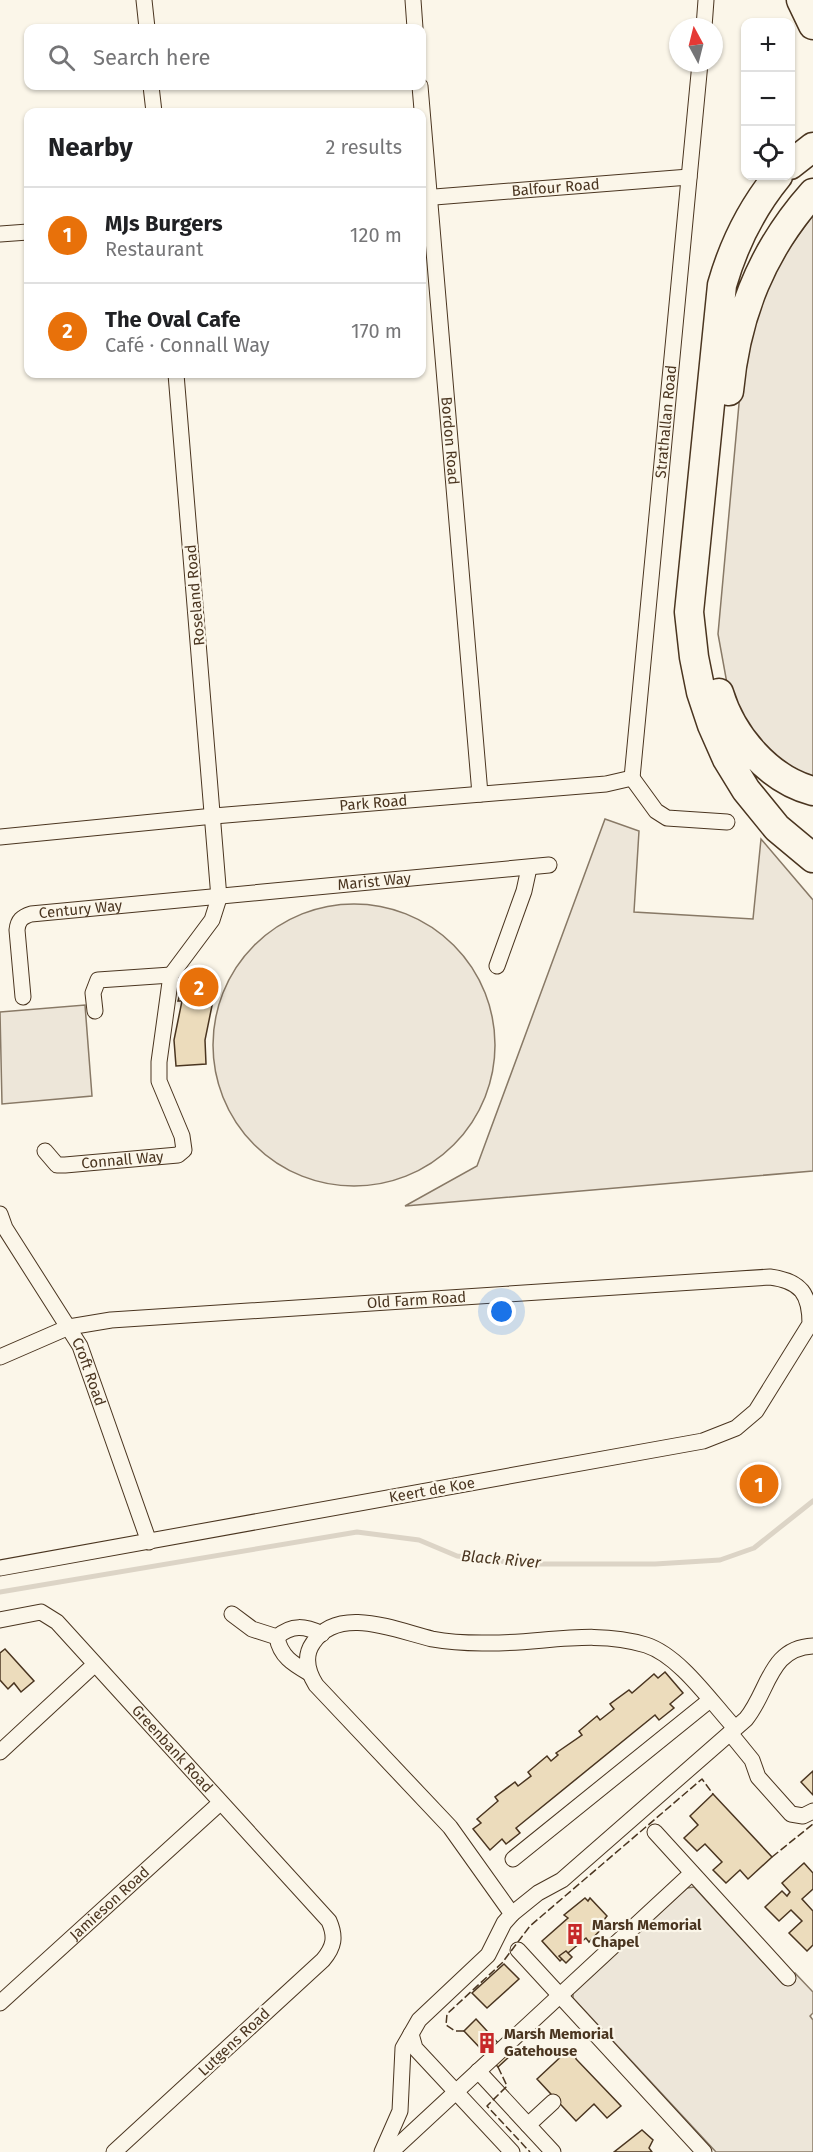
<!DOCTYPE html>
<html lang="en">
<head>
<meta charset="utf-8">
<style>
  body { margin:0; font-family:"Fira Sans",sans-serif; background:#f2f2f2; color:#202124 }
  .controls { position:absolute; right:18px; top:18px; display:grid; overflow:hidden; border-radius:12px; box-shadow:0 2px 4px #0004 }
  .controls button { width:54px; height:54px; display:grid; place-items:center; padding:0; border:0; border-bottom:2px solid #e0e0e0; background:#fff; color:#202124; font:30px sans-serif }
  .compass { position:absolute; left:669px; top:18px; width:54px; height:54px; border-radius:50%; background:#fff; box-shadow:0 2px 4px #0004; rotate:353deg }
  .you { position:absolute; left:502px; top:1312px; width:21px; height:21px; margin:-15px; border:4px solid #fff; border-radius:50%; background:#1a73e8; box-shadow:0 0 0 9px #1a73e833 }
  .badge { display:grid; place-items:center; width:39px; height:39px; border-radius:50%; background:#0f766e; color:#fff; font-size:20px; font-weight:700 }
  .pin { position:absolute; translate:-50% -50%; border:3px solid #fff; box-shadow:0 2px 6px #0006 }
  .list { margin:0; padding:0; list-style:none }
  h2 { display:flex; justify-content:space-between; align-items:center; height:78px; margin:0; padding:0 24px; font-size:26px }
  h2 small { font-size:20px; font-weight:400; color:#757577 }
  .list li { display:grid; grid-template-columns:39px 1fr auto; gap:18px; align-items:center; box-sizing:border-box; height:96px; padding:0 24px; border-top:2px solid #e0e0e0 }
  .list b { display:block; font-size:22px; white-space:nowrap }
  .list p { margin:0; font-size:20px; white-space:nowrap; color:#757577 }
  .list em { font-size:20px; font-style:normal; color:#757577 }
  .icon { flex:none; width:33px; height:33px; fill:none; stroke:currentColor; stroke-width:2; stroke-linecap:round; stroke-linejoin:round }
  .map { position:relative; flex:none; width:813px; height:2152px; overflow:hidden }
  .search { position:absolute; background:#fff; box-shadow:0 2px 4px #0004; left:24px; top:24px; width:402px; height:66px; display:flex; align-items:center; gap:15px; box-sizing:border-box; padding:0 21px; border-radius:12px; color:#757577; font-size:22px }
  .panel { position:absolute; background:#fff; box-shadow:0 2px 4px #0004; left:24px; top:108px; width:402px; height:270px; border-radius:12px }
  .map>svg:first-child { display:block }
  .green { fill:#ede6d9; stroke:#887966; stroke-width:1.5 }
  .lines { fill:none; stroke-linecap:round; stroke-linejoin:round }
  .stream { stroke:#dcd4c6; stroke-width:5 }
  .building { fill:#ecdcbc; stroke:#4a3520; stroke-width:1.5 }
  .street-casing { stroke:#4a3520; stroke-width:17 }
  .highway-casing { stroke:#4a3520; stroke-width:31 }
  .street { stroke:#fbf6e9; stroke-width:15 }
  .highway { stroke:#fbf6e9; stroke-width:28 }
  .fence { stroke:#4a3520; stroke-width:1.5; stroke-dasharray:8 3; stroke-linecap:butt }
  .labels { text-anchor:middle; dominant-baseline:central; stroke-width:4.5; stroke-linejoin:round; paint-order:stroke }
  .street-label { font-size:15px; fill:#4a3520; stroke:#fbf6e9 }
  .poi-label { font-size:15px; font-weight:bold; fill:#4a3520; stroke:#fbf6e9; text-anchor:start }
  .water-label { font-size:16px; font-style:italic; fill:#4a3520; stroke:#fbf6e9 }
</style>
</head>
<body>
<div class="map">
<svg width="813" height="2152" viewBox="0 0 813 2152">
  <rect width="100%" height="100%" fill="#fbf6e9"/>
  <path class="green" d="M813,215V779L798,773L754,738L728,689L718,634L744,349L775,268Z
    M605,819L639,831L634,912L753,919L761,839L813,900V1171L405,1206L477,1166Z
    M213 1045a141 141 0 1 1 282 0a141 141 0 1 1-282 0Z
    M85,1005L92,1096L2,1104L0,1012Z
    M694,1887L783,1984L795,1973L813,1992V2013L810,2016L813,2020V2152H716L573,1998V1993L687,1888Z"/>
  <g class="lines">
    <path class="stream" d="M0,1592L357,1532L419,1540L457,1556L525,1564H655L720,1560L754,1548L813,1501"/>
  </g>
  <path class="building" d="M192,971L216,986L205,1040L206,1064L176,1066L174,1040L182,1001H178L184,980Z
    M5,1649L34,1681L21,1692L14,1683L8,1689L0,1680V1653Z
    M665,1672L683,1693L670,1704L674,1708L659,1720L655,1715L516,1828L520,1833L506,1844L502,1839L490,1850L473,1829L481,1823L477,1819L498,1801L495,1797L515,1782L518,1786L531,1776L528,1772L547,1756L551,1761L558,1755L556,1753L582,1735L579,1731L597,1716L600,1720L614,1709L610,1704L629,1690L632,1693L654,1674L658,1678Z
    M813,1771V1795L801,1782Z
    M713,1794L772,1857L748,1879L740,1870L726,1883L713,1870L722,1862L705,1844L697,1851L684,1838L698,1825L690,1816Z
    M804,1863L813,1873V1889L802,1899L813,1911V1945L807,1951L789,1933L802,1921L791,1910L779,1921L765,1907L782,1891L787,1896L790,1892L782,1883Z
    M585,1898L588,1901L590,1898L607,1916L603,1921L606,1924L589,1942L586,1938L568,1953L572,1957L566,1963L562,1959L560,1961L542,1941L568,1918L564,1915Z
    M566,1951L572,1957L566,1963L559,1956Z
    M504,1964L519,1979L487,2008L472,1993Z
    M476,2019L510,2056L498,2067L464,2031Z
    M567,2051L575,2052L576,2059L621,2106L607,2118L594,2104L576,2121L537,2079Z
    M642,2130L653,2140L649,2148L652,2152H614Z"/>
  <g class="lines">
    <defs>
      <g id="street">
        <path d="M144,0L147,28"/>
        <path d="M413,0L415,28"/>
        <path d="M704,27L706,0"/>
        <path d="M151,86L154,112"/>
        <path id="s1" d="M420,86L480,794"/>
        <path id="s2" d="M422,198L689,177"/>
        <path d="M0,234L28,232"/>
        <path id="s3" d="M632,778L700,63"/>
        <path d="M632,778L656,811L667,818L727,822"/>
        <path id="s4" d="M0,837L214,816L606,784L632,778"/>
        <path d="M497,966L524,891L529,868"/>
        <path id="s5" d="M23,997L17,930C18,920 22,917 31,914L549,865"/>
        <path d="M95,1011L93,993L98,980L171,975"/>
        <path id="s6" d="M45,1151L57,1165H65L178,1155L184,1150L182,1136L159,1081V1062L171,975L212,920L219,898L176,374"/>
        <path id="s7" d="M0,1214L5,1228L80,1346L149,1542"/>
        <path id="s8" d="M0,1357L69,1327L111,1320L770,1277C801,1281 810,1294 810,1324L756,1411L736,1428L703,1441L0,1568"/>
        <path d="M232,1614L252,1629L277,1637"/>
        <path id="s9" d="M0,1620L41,1612L57,1622L329,1921C336,1937 334,1947 323,1960L114,2152"/>
        <path d="M277,1637C280,1656 293,1664 309,1673"/>
        <path d="M277,1637C292,1624 305,1626 322,1634"/>
        <path d="M730,1733L752,1760L758,1777L791,1814L803,1816L813,1811"/>
        <path d="M0,1752L94,1665"/>
        <path d="M655,1832L788,1978"/>
        <path d="M513,1859L710,1700"/>
        <path d="M512,1914L538,1893L562,1880L746,1719C769,1691 769,1648 813,1646"/>
        <path d="M518,1950L704,2152"/>
        <path id="s10" d="M0,2003L220,1803"/>
        <path d="M411,2034L415,2048L512,2152"/>
        <path d="M478,2071L553,2152"/>
        <path d="M528,2125L553,2102"/>
        <path d="M382,2152L400,2111L403,2048L419,2020L488,1955L504,1923L512,1914L450,1827L316,1685C308,1672 303,1657 313,1643C338,1604 398,1631 432,1639C448,1642 466,1643 482,1643C537,1645 592,1628 646,1645C680,1656 711,1702 735,1728"/>
        <path d="M391,2152L692,1873"/>
      </g>
      <path id="highway" d="M801,0L813,25
        M790,165L813,147
        M778,176C751,209 734,243 722,285L689,612L694,657L701,692L712,725L727,759L746,790L777,828L813,858
        M729,391C736,315 762,250 813,193
        M719,693C732,736 768,779 813,791"/>
    </defs>
    <use href="#street" class="street-casing"/>
    <use href="#highway" class="highway-casing"/>
    <use href="#street" class="street"/>
    <use href="#highway" class="highway"/>
    <path class="fence" d="M772,1857L813,1824
      M464,2031H455L446,2025L447,2014L502,1963L530,1926L702,1779L713,1794
      M498,2067L507,2086L487,2106L530,2152"/>
  </g>
  <defs>
    <symbol id="building-bare" viewBox="-9 -9 18 18"><path d="M-4-6H4V6H1V3H-1V6H-4ZM-2.5-4.3h1.7v1.8h-1.7ZM.8-4.3h1.7v1.8H.8ZM-2.5-1h1.7V.8h-1.7ZM.8-1h1.7V.8H.8Z" fill="#c62828" stroke="#fbf6e9" stroke-width="2.5" paint-order="stroke"/></symbol>
  </defs>
  <g fill-rule="evenodd">
    <use href="#building-bare" x="560" y="1919" width="30" height="30"/>
    <use href="#building-bare" x="472" y="2028" width="30" height="30"/>
  </g>
  <g class="labels">
    <g class="street-label">
      <text stroke="none"><textPath href="#s2" startOffset="134">Balfour Road</textPath></text>
      <text stroke="none"><textPath href="#s3" startOffset="358">Strathallan Road</textPath></text>
      <text stroke="none"><textPath href="#s1" startOffset="356">Bordon Road</textPath></text>
      <text transform="translate(195 595) rotate(-95)">Roseland Road</text>
      <text stroke="none"><textPath href="#s4" startOffset="375">Park Road</textPath></text>
      <text stroke="none"><textPath href="#s5" startOffset="435">Marist Way</textPath></text>
      <text stroke="none"><textPath href="#s5" startOffset="140">Century Way</textPath></text>
      <text stroke="none"><textPath href="#s6" startOffset="84">Connall Way</textPath></text>
      <text stroke="none"><textPath href="#s8" startOffset="424">Old Farm Road</textPath></text>
      <text stroke="none"><textPath href="#s7" startOffset="182">Croft Road</textPath></text>
      <text transform="translate(432 1490) rotate(-10)">Keert de Koe</text>
      <text stroke="none"><textPath href="#s9" startOffset="232">Greenbank Road</textPath></text>
      <text stroke="none"><textPath href="#s10" startOffset="148">Jamieson Road</textPath></text>
      <text transform="translate(234 2042) rotate(-43)">Lutgens Road</text>
    </g>
    <g class="poi-label">
      <text x="592" y="1925">Marsh Memorial<tspan x="592" dy="17">Chapel</tspan></text>
      <text x="504" y="2034">Marsh Memorial<tspan x="504" dy="17">Gatehouse</tspan></text>
    </g>
    <g class="water-label">
      <text transform="translate(501 1559) rotate(5)">Black River</text>
    </g>
  </g>
</svg>
<div class="controls">
<button>+</button>
<button>−</button>
<button><svg class="icon" aria-label="locate" viewBox="0 0 24 24"><circle cx="12" cy="12" r="6"/><path d="M12 2v4M12 18v4M2 12h4M18 12h4"/></svg></button>
</div>
<svg class="compass" viewBox="-18 -18 36 36"><path d="M0-13l5 13h-10z" fill="#e53935"/><path d="M0 13l5-13h-10z" fill="#757577"/></svg>
<div class="you"></div>
<div class="pin badge" style="left:759px;top:1484px;background:#e8710a">1</div>
<div class="pin badge" style="left:199px;top:987px;background:#e8710a">2</div>
<div class="search"><svg class="icon" aria-label="search" viewBox="0 0 24 24"><circle cx="10" cy="10" r="6"/><path d="M15 15l6 6"/></svg>Search here</div>
<section class="panel">
<h2>Nearby<small>2 results</small></h2>
<ul class="list">
<li><span class="badge" style="background:#e8710a">1</span><div><b>MJs Burgers</b><p>Restaurant</p></div><em>120 m</em></li>
<li><span class="badge" style="background:#e8710a">2</span><div><b>The Oval Cafe</b><p>Café · Connall Way</p></div><em>170 m</em></li>
</ul>
</section>
</div>
</body>
</html>
